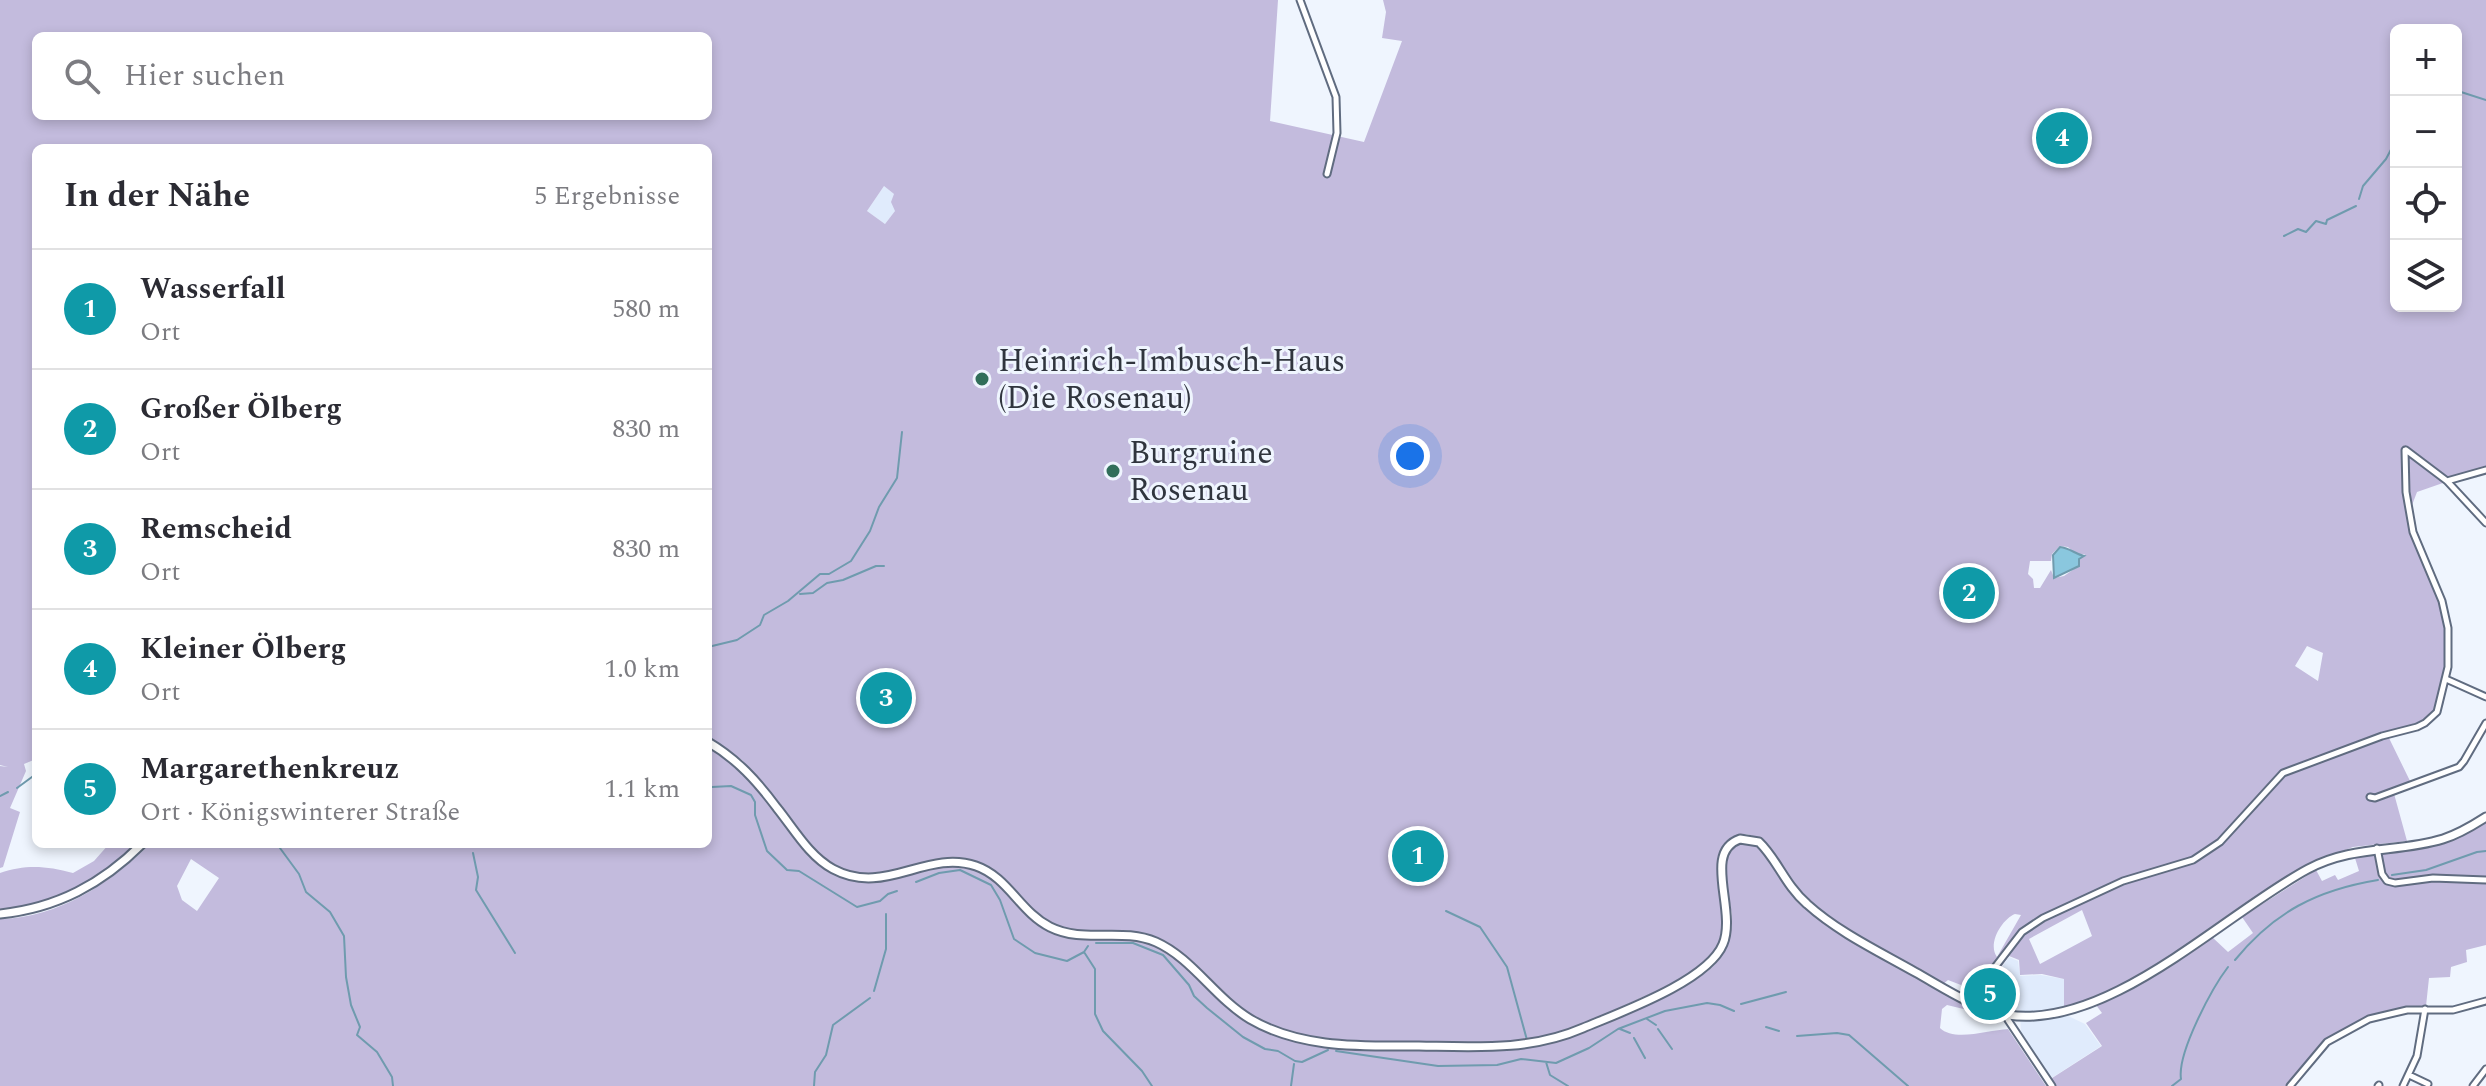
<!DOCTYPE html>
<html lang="de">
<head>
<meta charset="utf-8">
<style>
  body { margin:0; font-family:Spectral,serif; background:#f7f7f7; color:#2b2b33 }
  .controls { position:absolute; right:24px; top:24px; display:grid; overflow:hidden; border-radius:12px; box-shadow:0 4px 12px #0003 }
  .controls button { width:72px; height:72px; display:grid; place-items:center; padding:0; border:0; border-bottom:2px solid #e1e1e2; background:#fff; color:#2b2b33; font:40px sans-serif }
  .you { position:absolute; left:1410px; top:456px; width:28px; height:28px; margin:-20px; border:6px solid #fff; border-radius:50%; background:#1a73e8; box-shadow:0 0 0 12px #1a73e833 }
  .badge { display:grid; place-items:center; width:52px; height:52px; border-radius:50%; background:#0b8043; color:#fff; font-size:26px; font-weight:700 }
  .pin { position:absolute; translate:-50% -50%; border:4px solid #fff; box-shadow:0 2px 8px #0006 }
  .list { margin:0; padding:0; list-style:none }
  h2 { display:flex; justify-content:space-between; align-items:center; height:104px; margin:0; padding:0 32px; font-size:34px }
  h2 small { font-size:26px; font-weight:400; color:#7c7c81 }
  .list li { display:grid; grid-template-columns:52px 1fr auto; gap:24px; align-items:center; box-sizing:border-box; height:120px; padding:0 32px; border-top:2px solid #e1e1e2 }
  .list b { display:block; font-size:30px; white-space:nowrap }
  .list p { margin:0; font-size:26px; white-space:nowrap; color:#7c7c81 }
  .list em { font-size:26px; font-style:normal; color:#7c7c81 }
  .icon { flex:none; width:44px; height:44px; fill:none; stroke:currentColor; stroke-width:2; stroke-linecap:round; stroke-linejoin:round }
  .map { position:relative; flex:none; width:2486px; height:1086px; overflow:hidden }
  .search { position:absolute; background:#fff; box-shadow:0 4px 12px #0003; left:32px; top:32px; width:680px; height:88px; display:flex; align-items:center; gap:20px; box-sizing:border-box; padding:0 28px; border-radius:12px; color:#7c7c81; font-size:30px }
  .panel { position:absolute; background:#fff; box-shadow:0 4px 12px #0003; left:32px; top:144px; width:680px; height:704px; border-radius:12px }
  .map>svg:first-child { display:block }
  .built { fill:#e0ebfc }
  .green { fill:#c3bbdd; fill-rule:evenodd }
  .water { fill:#8ac7de; stroke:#6f9bae; stroke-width:2 }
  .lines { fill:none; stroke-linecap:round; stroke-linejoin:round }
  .stream { stroke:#6f9bae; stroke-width:2 }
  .street-casing { stroke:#606c80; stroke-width:9 }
  .primary-casing { stroke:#606c80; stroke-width:11 }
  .street { stroke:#fff; stroke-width:5 }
  .primary { stroke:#fff; stroke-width:7 }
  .poi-dot { fill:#316e5a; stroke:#eff5fe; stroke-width:3 }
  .labels { text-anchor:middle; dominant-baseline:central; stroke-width:6; stroke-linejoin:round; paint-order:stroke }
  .poi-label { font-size:32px; fill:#30353e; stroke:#eff5fe; text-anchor:start }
</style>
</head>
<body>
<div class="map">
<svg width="2486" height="1086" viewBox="0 0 2486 1086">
  <rect width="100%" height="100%" fill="#eff5fe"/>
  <path class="built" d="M884,186L894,194L895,211L885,224L867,211Z
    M2009,957L2018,961L2020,976L2041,975L2064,979V1014L2085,1024L2101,1046L2050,1079L2021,1035L2020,1010H2008L1997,974Z"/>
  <path class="green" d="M0,0H1278L1270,121L1364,142L1402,41L1382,38L1386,12L1383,0H2486V468L2417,492L2409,513L2416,541L2443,599L2451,628L2450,672L2443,705L2427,723L2421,721L2347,748L2388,736L2411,783L2393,790L2407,841L2353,847L2325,858L2127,984L2094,1000L2064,1008V979L2042,974L2020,975L2019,960L2009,956L1996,974L1990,975L1998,1001L1996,1006L1971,997L1962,990L1961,985L1948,980L1942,985C1899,959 1844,935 1808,901C1790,885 1767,832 1743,834C1687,840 1759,934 1693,973C1674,984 1652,993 1632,1002C1601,1016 1570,1033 1536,1039C1472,1052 1390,1042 1324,1040C1286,1033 1254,1020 1225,996C1200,975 1180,948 1149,936C1115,922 1083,940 1048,921C1019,906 1006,872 973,861C932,848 894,884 853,874C841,871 831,864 821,857L742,760L708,737V148H36V759L24,764L26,771L10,808L20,812L3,867L0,868V766L8,767L0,765ZM2396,30H2456V306H2396ZM36,36H708V116H36ZM884,186L894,194L891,202L895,211L885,224L867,211ZM2060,546L2068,547L2077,555L2085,554L2079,560L2080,565L2064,576L2054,578L2051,570L2040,588H2034L2033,579L2028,574L2030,561H2051L2052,554ZM1973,568L1986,570L1993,575V582L1986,595L1976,590L1968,598V604L1960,606L1957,600L1964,598L1966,590L1958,585L1967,571ZM2307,646L2323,653L2318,681L2295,666ZM2082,910L2092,936L2040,964L2029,939ZM2015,914L2021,915L1997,957C1987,944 2002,919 2015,914Z
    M708,746L744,772L818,862C881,910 913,855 968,867C1006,876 1019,917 1053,932C1080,944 1118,933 1148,942C1178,951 1210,995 1237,1014C1291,1052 1360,1049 1423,1050C1461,1051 1500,1053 1537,1045C1576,1038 1613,1018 1649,1001C1665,993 1683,987 1698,978C1708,972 1718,963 1724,952C1729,942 1732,929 1732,917C1731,897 1711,848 1742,842C1762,838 1785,886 1798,900L1952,998L1976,1009V1012L1947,1005L1942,1009L1940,1028C1954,1042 1989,1030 2008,1029L2046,1086H0V919C59,918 110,883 150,844H708ZM191,859L219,878L197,911L182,900L177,886Z
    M2486,822V945L2466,950L2467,962L2451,967L2450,977L2429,978L2426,1006C2359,1017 2332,1035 2288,1086H2054L2049,1080L2102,1046L2086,1023L2102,1013L2096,1005L2129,989L2211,936L2228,952L2253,933L2242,917L2316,870L2322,881L2335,875L2338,880L2359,871L2355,858L2444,843Z
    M109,844H138C101,880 52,907 0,910V873C26,864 47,866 73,873L94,861Z"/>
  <path class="water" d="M2060,547C2070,548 2075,554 2084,556L2079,559V566L2054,578L2053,555Z"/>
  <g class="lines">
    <path class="stream" d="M2456,93L2461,92L2486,100
      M2359,199L2363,186L2386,159L2396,140
      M2284,236L2298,229L2306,232L2316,221L2326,224L2327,220L2356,206
      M800,594L813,593L827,583L843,580L876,566H884
      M708,647L737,640L760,625L764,615L788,601L820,574H829L851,561L870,531L879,507L897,478L902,432
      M708,784L712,787L731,786L751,795L755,802V815L767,851L787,870L799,871L857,907L880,901L888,894L897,891
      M17,788L36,774
      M0,796L8,792
      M277,844L299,874L306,892L330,912L344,936L346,977L351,1005L360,1027L357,1035L377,1052L392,1077L393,1086
      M473,853L478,877L476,890L515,953
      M2392,875L2426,870L2477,852L2486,851
      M916,882L939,873L960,870L991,885L1000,900L1014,939L1035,953L1067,961L1084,952L1088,946
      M1446,911L1480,927L1507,967L1527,1040
      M1096,943H1133L1163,955L1189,985L1194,996L1207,1008L1243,1037L1265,1049L1278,1051L1295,1061L1302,1062L1328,1050
      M1084,952L1095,969V1014L1103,1031L1142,1071L1152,1086
      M2235,960C2274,912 2317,890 2378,880
      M874,991L886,949V914
      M1741,1004L1786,992
      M1647,1019L1656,1025
      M1766,1027L1779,1031
      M1620,1029L1630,1033
      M1658,1029L1672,1049
      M1797,1036L1837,1033L1849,1035L1908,1086
      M1634,1038L1645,1058
      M1336,1051L1438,1066L1497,1065L1521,1059L1556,1063L1589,1048L1618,1029L1665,1011L1707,1003L1720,1005L1734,1011
      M1546,1062L1550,1075L1568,1086
      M814,1086L815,1072L826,1055L833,1025L870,998
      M1291,1086L1294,1064
      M2172,1086L2181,1079C2177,1053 2212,988 2228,967"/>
    <defs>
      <path id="street" d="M1300,0L1336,97L1337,133L1327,174
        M2406,450L2447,481L2486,523
        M2447,481L2486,470
        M2446,679L2486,697
        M2370,797L2375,798L2459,767L2464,761L2486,723
        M2377,848L2382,874L2387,881L2395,883L2433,878L2486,880
        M2409,1075L2428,1084
        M2052,1086L2008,1020L1992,971L2022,932L2043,918L2123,881L2193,860L2220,842L2283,773L2382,736L2417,727L2425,723L2437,712L2448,667V628L2442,601L2413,532L2406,492L2405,450
        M2290,1086L2327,1042L2369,1019L2407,1010H2453L2486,1001
        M2378,1086L2379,1085
        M2403,1086L2417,1056L2425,1009
        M2473,1086L2486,1069"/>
      <path id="primary" d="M708,742C737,759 757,781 777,808C794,829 809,856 833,869C885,897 926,849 976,866C1008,877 1020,912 1050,927C1084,944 1121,927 1156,942C1192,958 1215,998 1250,1019C1301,1049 1362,1046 1419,1046C1476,1047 1530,1051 1583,1028C1621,1012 1708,981 1723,944C1737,910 1702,852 1740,839L1759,842C1777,859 1785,885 1807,904C1838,932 1878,951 1915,972C1944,988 1974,1009 2008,1015C2109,1030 2224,914 2308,869C2353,845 2397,853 2443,839C2459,834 2472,826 2486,817
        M0,914C57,908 102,884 142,844"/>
    </defs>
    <use href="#street" class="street-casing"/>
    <use href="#primary" class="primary-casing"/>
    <use href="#street" class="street"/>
    <use href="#primary" class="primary"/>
  </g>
  <g class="poi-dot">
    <circle cx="982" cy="379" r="8"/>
    <circle cx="1113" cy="471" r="8"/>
  </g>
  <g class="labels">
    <g class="poi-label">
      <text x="998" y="361">Heinrich-Imbusch-Haus<tspan x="998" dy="37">(Die Rosenau)</tspan></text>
      <text x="1129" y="453">Burgruine<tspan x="1129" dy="37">Rosenau</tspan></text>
    </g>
  </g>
</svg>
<div class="controls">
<button>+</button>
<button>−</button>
<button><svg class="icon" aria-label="locate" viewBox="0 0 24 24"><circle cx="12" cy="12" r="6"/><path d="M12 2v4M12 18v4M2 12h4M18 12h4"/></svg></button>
<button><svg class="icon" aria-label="layers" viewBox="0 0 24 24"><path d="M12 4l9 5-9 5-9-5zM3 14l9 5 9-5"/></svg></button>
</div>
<div class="you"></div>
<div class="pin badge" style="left:1418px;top:856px;background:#0f9aa8">1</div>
<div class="pin badge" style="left:1969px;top:593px;background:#0f9aa8">2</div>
<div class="pin badge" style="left:886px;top:698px;background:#0f9aa8">3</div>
<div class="pin badge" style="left:2062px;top:138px;background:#0f9aa8">4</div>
<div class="pin badge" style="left:1990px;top:994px;background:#0f9aa8">5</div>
<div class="search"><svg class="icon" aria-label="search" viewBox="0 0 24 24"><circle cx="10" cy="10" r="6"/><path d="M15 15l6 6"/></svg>Hier suchen</div>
<section class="panel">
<h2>In der Nähe<small>5 Ergebnisse</small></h2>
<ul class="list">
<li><span class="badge" style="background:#0f9aa8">1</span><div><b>Wasserfall</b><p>Ort</p></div><em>580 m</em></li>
<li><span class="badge" style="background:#0f9aa8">2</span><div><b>Großer Ölberg</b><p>Ort</p></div><em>830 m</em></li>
<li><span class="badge" style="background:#0f9aa8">3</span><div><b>Remscheid</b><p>Ort</p></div><em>830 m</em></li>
<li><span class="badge" style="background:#0f9aa8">4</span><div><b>Kleiner Ölberg</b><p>Ort</p></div><em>1.0 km</em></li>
<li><span class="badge" style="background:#0f9aa8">5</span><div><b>Margarethenkreuz</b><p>Ort · Königswinterer Straße</p></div><em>1.1 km</em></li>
</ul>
</section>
</div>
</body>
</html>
